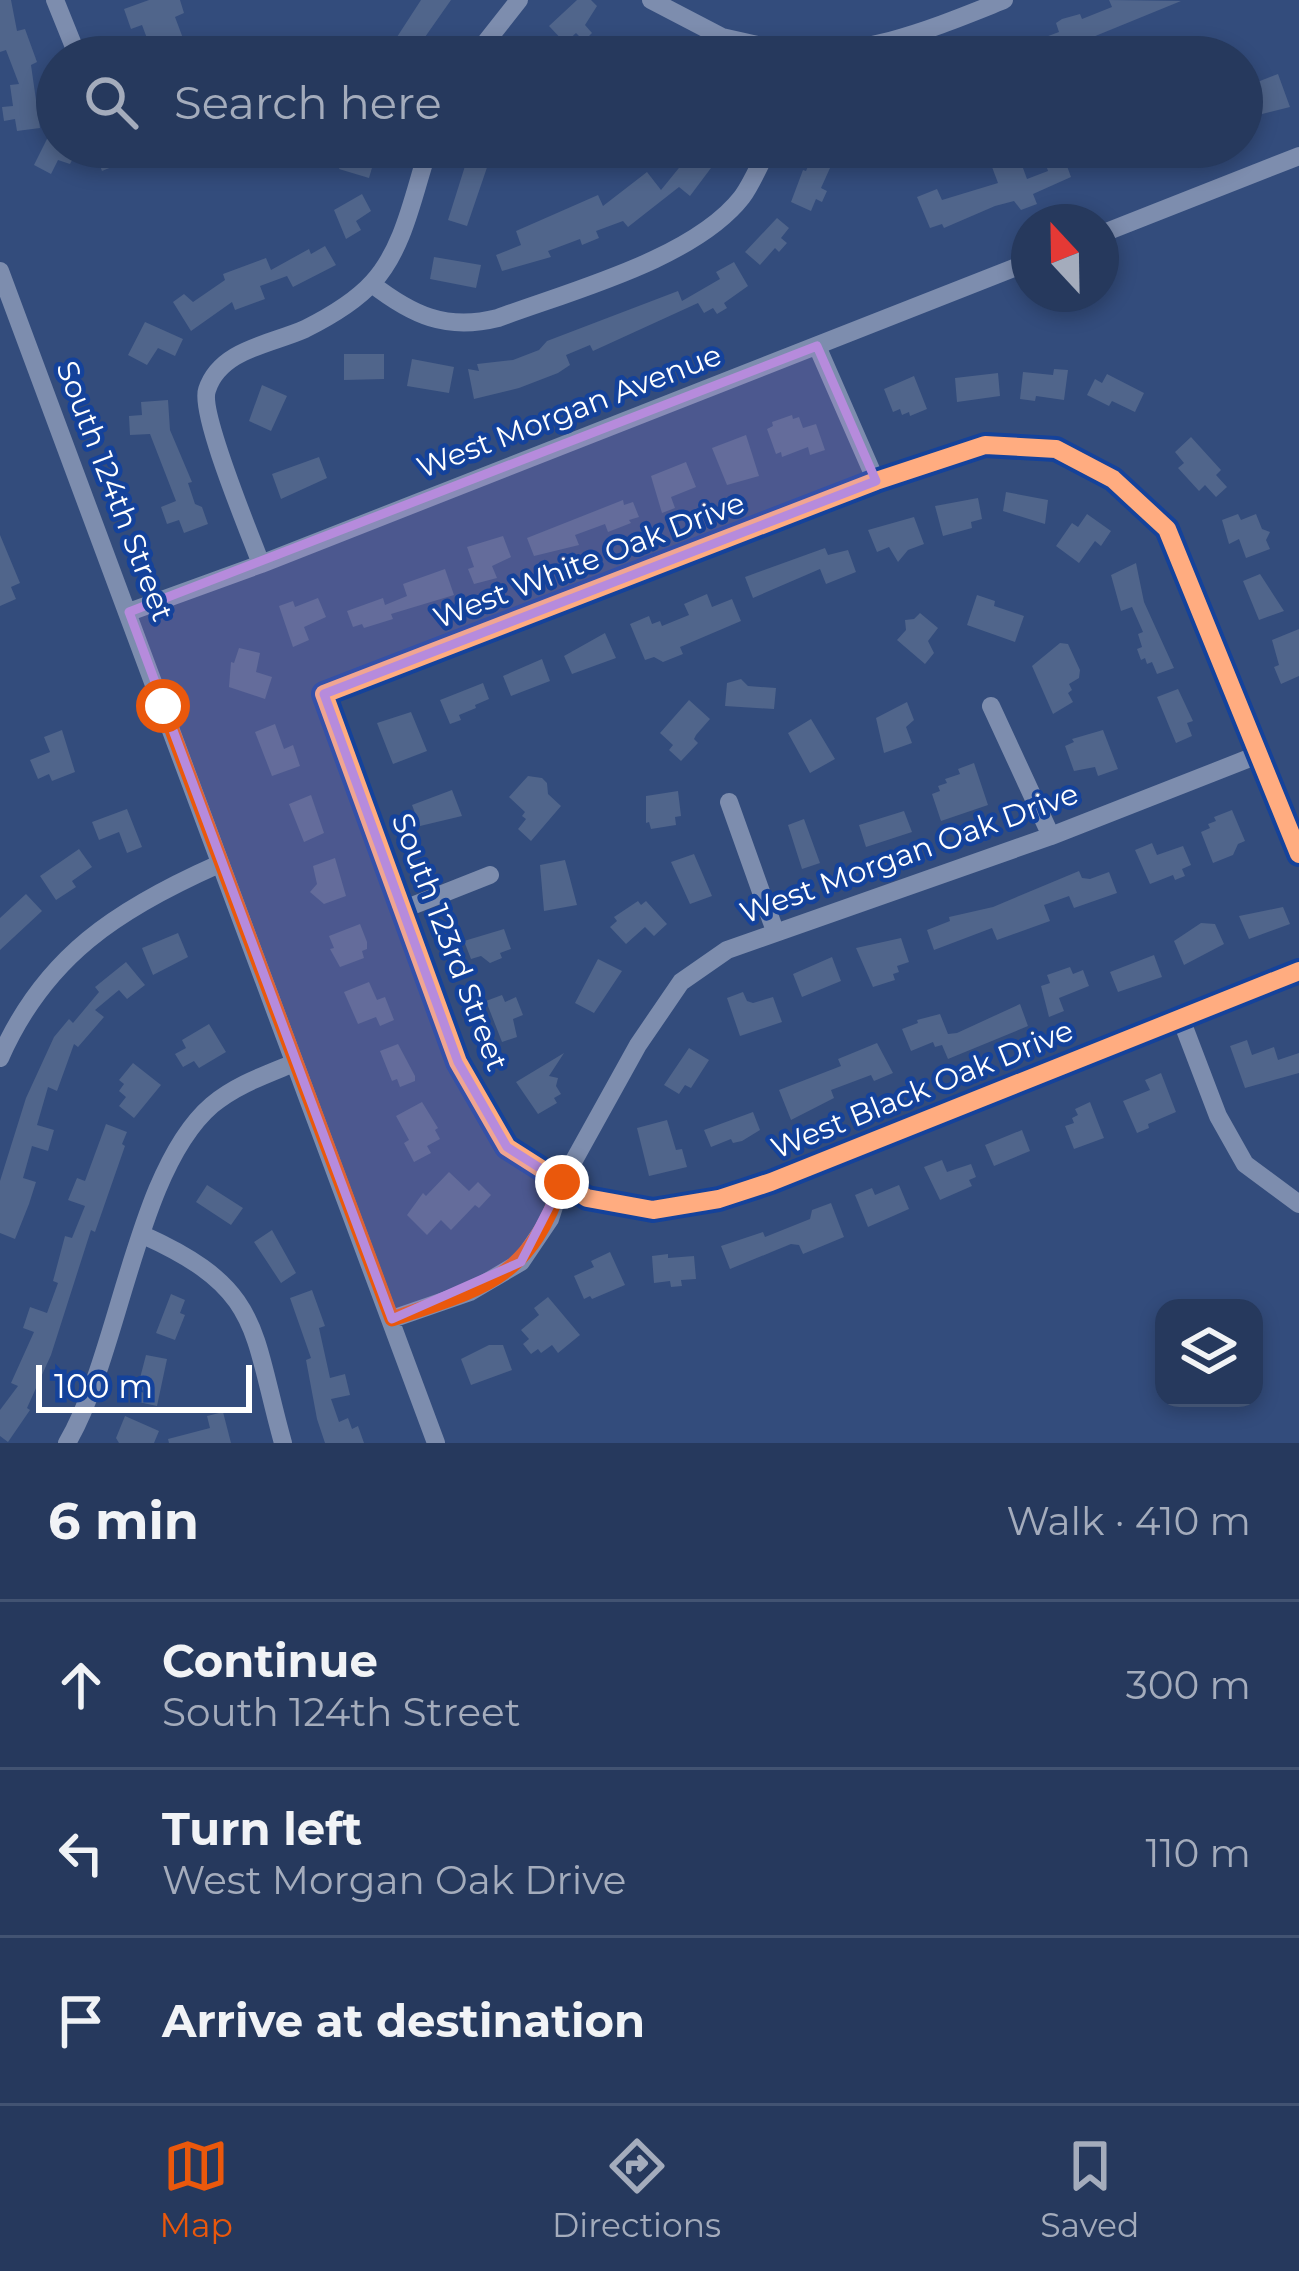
<!DOCTYPE html>
<html lang="en">
<head>
<meta charset="utf-8">
<style>
  body { margin:0; font-family:Montserrat,sans-serif; background:#2e4063; color:#f1f3f6 }
  .controls { position:absolute; right:36px; bottom:36px; display:grid; overflow:hidden; border-radius:24px; box-shadow:0 6px 18px #0003 }
  .controls button { width:108px; height:108px; display:grid; place-items:center; padding:0; border:0; border-bottom:3px solid #425372; background:#26395d; color:#f1f3f6; font:60px sans-serif }
  .compass { position:absolute; left:1011px; top:204px; width:108px; height:108px; border-radius:50%; background:#26395d; box-shadow:0 6px 18px #0003; rotate:338deg }
  .scale { position:absolute; left:36px; bottom:30px; width:216px; box-sizing:border-box; padding-left:12px; border:6px solid #fff; border-top:0; font-size:33px; line-height:42px; white-space:nowrap; color:#fff; -webkit-text-stroke:9px #14429b; paint-order:stroke }
  .stop { position:absolute; width:36px; height:36px; margin:-27px; border:9px solid #ea580c; border-radius:50%; background:#fff }
  .stop.end { background:#ea580c; border-color:#fff; box-shadow:0 3px 12px #0008 }
  .list { margin:0; padding:0; list-style:none }
  h2 { display:flex; justify-content:space-between; align-items:center; height:156px; margin:0; padding:0 48px; font-size:51px }
  h2 small { font-size:39px; font-weight:400; color:#a4acbc }
  .list li { display:grid; grid-template-columns:78px 1fr auto; gap:36px; align-items:center; box-sizing:border-box; height:168px; padding:0 48px; border-top:3px solid #425372 }
  .list b { display:block; font-size:45px; white-space:nowrap }
  .list p { margin:0; font-size:39px; white-space:nowrap; color:#a4acbc }
  .list em { font-size:39px; font-style:normal; color:#a4acbc }
  .icon { flex:none; width:66px; height:66px; fill:none; stroke:currentColor; stroke-width:2; stroke-linecap:round; stroke-linejoin:round }
  .map { position:relative; flex:none; width:1299px; height:1443px; overflow:hidden }
  .search { position:absolute; background:#26395d; box-shadow:0 6px 18px #0003; left:36px; right:36px; top:36px; height:132px; display:flex; align-items:center; gap:30px; box-sizing:border-box; padding:0 42px; border-radius:66px; color:#a4acbc; font-size:45px }
  .sheet { height:660px; background:#26395d }
  nav { display:flex; justify-content:space-around; align-items:center; box-sizing:border-box; height:168px; border-top:3px solid #425372; background:#26395d; font-size:33px; color:#a4acbc }
  nav a { display:grid; justify-items:center; gap:6px }
  nav .on { color:#ea580c }
  .map>svg:first-child { display:block }
  .building { fill:#50658b }
  .lines { fill:none; stroke-linecap:round; stroke-linejoin:round }
  .minor { stroke:#7d8dae; stroke-width:18 }
  .cycleway-casing { stroke:#14429b; stroke-width:26 }
  .cycleway { stroke:#ffac80; stroke-width:18 }
  .route { stroke:#ea580c; stroke-width:15 }
  .marked { fill:#b68bdc; fill-opacity:0.2; stroke:#b68bdc; stroke-width:9; stroke-linejoin:round }
  .labels { text-anchor:middle; dominant-baseline:central; stroke-width:9; stroke-linejoin:round; paint-order:stroke }
  .street-label { font-size:30px; fill:#fff; stroke:#14429b }
</style>
</head>
<body>
<div class="map">
<svg width="1299" height="1443" viewBox="0 0 1299 1443">
  <rect width="100%" height="100%" fill="#334c7c"/>
  <path class="building" d="M0,0H11L17,31L25,29L37,62L31,65L40,128L17,131L15,119L4,121L2,107L13,106L10,85L19,84L6,50L0,52Z
    M149,0H180L184,13L175,17L184,41L178,44L183,57H154L142,25L131,29L124,9Z
    M421,0H451L411,57H384Z
    M577,0H591L597,6L585,25L592,33L584,41L576,33L565,43L549,26Z
    M1109,0L1181,1L1044,57H968L1009,41L1010,43L1029,36L1032,42L1059,32L1056,23L1062,19L1080,14L1082,19L1112,7Z
    M1278,74L1290,107L1242,119V88Z
    M57,119V147H79L70,164L58,160L51,174L34,165Z
    M108,147H160L102,171L95,152Z
    M347,147H389L385,159L374,161L369,178L339,169Z
    M471,147H494L467,226L448,220Z
    M696,147H708L720,156L690,196L679,187L628,227L623,221L596,231L599,238L582,245L580,239L548,251L551,257L502,271L496,255L521,245L516,231L598,195L603,206L647,172L661,190Z
    M1050,147H1060L1071,177L1033,194L1037,204L1021,210L1014,201L995,206L944,228L942,224L930,228L917,197L937,189L942,200L998,183L992,167L1019,157L1027,179L1048,171L1041,150Z
    M811,159L830,168L821,188L827,191L822,202L816,199L811,211L791,202L803,170L806,171Z
    M362,194L371,211L356,221L361,230L346,239L334,210Z
    M777,218L789,228L781,238L787,243L779,252L775,248L760,265L745,252Z
    M325,246L336,265L293,287L287,276L260,286L265,299L235,310L232,302L191,331L173,302L184,294L193,302L225,280L223,274L266,258L271,270L309,249L311,254Z
    M434,257L481,265L476,288L430,279Z
    M734,262L748,286L724,303L727,308L717,314L713,308L704,313L698,303L593,351L590,345L566,355L570,365L558,373L519,388L474,399L468,369L479,371L477,364L513,360L539,350L547,341L678,291L682,301L720,279L716,272Z
    M145,322L183,339L175,356L158,348L147,365L128,355Z
    M344,354H384V379L344,380Z
    M412,359L454,367L449,393L407,386Z
    M1054,369L1068,370L1064,400L1036,396L1035,401L1020,399L1023,372L1053,375Z
    M998,373L1000,396L957,402L955,378Z
    M1107,374L1144,393L1135,412L1112,401L1109,406L1087,395L1095,379L1102,383Z
    M914,376L927,409L910,416L909,412L902,415L900,409L893,412L884,389Z
    M262,385L287,396L271,431L249,421Z
    M168,400L170,430L192,482L188,483L195,504L202,507L208,524L184,533L179,520L167,524L161,507L176,501L150,434L130,435L129,416L142,415L141,402Z
    M792,415L793,419L799,417L803,428L816,424L825,450L810,455L808,447L782,457L781,452L776,454L767,429L773,426L772,422Z
    M746,435L759,476L727,485L712,448Z
    M1191,437L1221,470L1216,475L1227,487L1216,497L1205,485L1199,491L1178,468L1184,463L1175,452Z
    M319,457L327,478L281,499L272,474Z
    M686,462L696,487L671,497L675,508L662,513L651,476Z
    M1006,492L1048,500L1045,524L1003,511Z
    M978,498L982,519L971,522L972,528L943,536L935,506Z
    M623,500L624,505L633,502L639,517L629,520L631,523L608,532L605,524L575,535L579,545L534,556L527,538Z
    M1087,514L1111,531L1101,546L1095,541L1079,563L1056,546L1072,523L1078,527Z
    M1238,514L1241,520L1256,514L1262,529L1270,532L1266,540L1270,549L1246,558L1239,539L1229,544L1222,520Z
    M914,517L924,544L908,550L898,562L889,547L877,552L868,530Z
    M0,535L20,583L11,587L16,599L0,606Z
    M503,536L511,557L492,566L497,578L474,584L468,569L474,567L467,547Z
    M825,548L828,555L848,550L856,572L826,584L820,569L753,598L745,577Z
    M1136,563L1144,602L1174,668L1157,674L1152,662L1147,664L1145,658L1141,660L1137,649L1142,647L1138,634L1143,632L1132,607L1121,611L1111,575Z
    M445,569L454,595L391,614L393,619L364,628L362,624L353,627L347,611L383,598L385,605L407,596L403,584Z
    M1260,574L1284,611L1259,620L1243,581Z
    M707,594L712,607L732,599L741,621L680,647L683,654L663,662L654,657L645,660L630,624L649,616L652,624L660,621L662,626L689,615L684,604Z
    M977,595L995,601L994,606L1024,616L1015,642L967,625Z
    M318,598L326,617L304,627L309,640L293,647L279,606L293,601L295,607Z
    M920,613L938,628L928,641L934,653L925,664L897,640L906,630L905,620L914,619Z
    M1299,629V676L1281,684L1274,667L1279,665L1272,640Z
    M605,633L616,658L572,674L564,656Z
    M1060,643L1068,644L1080,670L1079,678L1069,684L1072,690L1068,693L1073,702L1053,714L1032,666Z
    M239,648L260,653L256,672L272,677L265,699L229,687L231,662L234,663Z
    M542,659L550,681L511,696L503,676Z
    M741,679L748,686L776,688L774,709L725,706L727,683Z
    M483,683L489,699L475,705L476,708L459,715L461,720L450,724L440,700Z
    M1178,689L1193,721L1187,723L1192,736L1176,743L1157,697Z
    M689,700L710,719L696,735L694,739L698,743L681,761L669,750L673,745L660,733Z
    M907,702L914,720L906,727L912,743L884,753L876,718Z
    M411,712L427,751L393,764L377,723Z
    M811,719L835,759L810,773L788,733Z
    M275,724L284,749L293,745L300,766L272,776L255,732Z
    M62,730L75,772L52,781L49,774L38,779L30,760L50,752L44,737Z
    M1103,730L1118,769L1098,776L1095,767L1074,771L1065,746L1074,742L1072,739Z
    M974,763L988,805L941,821L932,794L940,791L938,786L947,783L945,779L960,774L958,769Z
    M528,776L542,778L547,783L548,794L561,806L531,841L518,829L526,819L522,816L525,812L509,797Z
    M452,790L462,816L420,826L412,805Z
    M678,791L681,816L675,817L676,825L651,829L649,822L646,823V796Z
    M311,795L324,833L304,842L289,804Z
    M127,809L142,847L127,853L119,832L99,840L92,822Z
    M1232,810L1245,841L1238,844L1233,855L1213,863L1201,832L1210,828L1208,824L1216,821L1214,817Z
    M904,811L912,832L866,847L859,825Z
    M804,819L820,863L802,869L788,825Z
    M1152,843L1157,855L1183,846L1191,865L1182,869L1185,876L1175,880L1173,875L1150,884L1135,850Z
    M79,849L92,867L72,881L76,887L56,900L40,876Z
    M694,854L712,896L690,904L671,862Z
    M335,858L346,896L324,904L310,892L317,884L313,866Z
    M565,860L577,905L544,911L540,865Z
    M1079,871L1082,878L1090,879L1109,872L1117,893L1074,908L1069,896L1044,905L1050,921L997,940L992,928L934,950L927,930L950,921L949,917L993,907Z
    M26,894L42,911L0,950V918Z
    M638,901L641,905L646,901L667,924L654,936L645,927L626,944L610,927L617,921L614,917Z
    M1283,907L1290,924L1249,939L1239,916Z
    M1201,923L1215,924L1224,944L1184,965L1174,941Z
    M360,924L367,942V949L362,951L364,958L340,967L330,949L334,948L329,936Z
    M504,929L511,949L500,953L502,958L490,963L481,956L471,959L464,941Z
    M178,933L188,957L153,975L142,948Z
    M901,938L909,962L897,966L899,972L893,974L895,980L873,987L856,948Z
    M1154,955L1162,977L1118,992L1110,972Z
    M832,957L841,981L802,997L793,974Z
    M598,959L622,971L594,1013L575,1003Z
    M126,962L145,985L127,999L119,990L95,1010L104,1017L78,1047L74,1044L57,1091L48,1087L37,1125L54,1130L48,1151L32,1146L23,1178L36,1182L29,1204L15,1239L0,1233V1181L26,1098L54,1037L69,1019L73,1023L99,992L95,987Z
    M1070,967L1073,974L1083,970L1089,986L1059,998L1064,1011L1049,1017L1041,986L1050,983L1047,975Z
    M369,982L377,1000L385,997L394,1020L380,1026L376,1017L358,1024L344,992Z
    M743,992L747,1001L753,1003L773,997L782,1022L740,1036L727,998Z
    M502,995L505,1002L516,997L523,1015L513,1019L517,1037L502,1042L486,1001Z
    M1020,1004L1028,1026L948,1059L942,1045L935,1047L933,1042L911,1051L902,1029L918,1023L917,1020L940,1014L948,1034L957,1033Z
    M209,1024L226,1052L199,1068L194,1061L183,1067L175,1054L186,1048L182,1040Z
    M1247,1040L1252,1055L1274,1047L1278,1060L1299,1053V1073L1245,1088L1230,1046Z
    M877,1043L893,1073L874,1081L871,1075L831,1090L834,1098L791,1120L779,1090L841,1066L838,1059Z
    M398,1044L415,1076V1081L400,1087L397,1079L392,1081L380,1051Z
    M689,1048L709,1060L691,1088L685,1085L679,1094L664,1085Z
    M564,1053L549,1076L558,1078L556,1086L561,1094L554,1098L557,1103L538,1114L516,1082Z
    M133,1063L161,1085L134,1118L119,1106L126,1097L119,1091L124,1084L119,1080Z
    M1161,1073L1176,1112L1148,1124L1149,1128L1137,1133L1123,1101L1150,1090L1145,1080Z
    M422,1102L438,1128L435,1130L440,1139L427,1146L431,1153L414,1162L404,1143L409,1140L396,1116Z
    M1090,1102L1104,1138L1074,1149L1065,1126L1074,1123L1072,1118L1078,1115L1075,1109Z
    M753,1112L760,1130L742,1141L733,1143L731,1139L711,1147L704,1130Z
    M667,1120L676,1150L682,1149L687,1167L649,1176L637,1128Z
    M106,1124L127,1132L122,1144L125,1146L95,1232L91,1230L51,1355L27,1408L30,1410L8,1442L0,1436V1410L18,1386L11,1383L34,1332L23,1328L30,1307L47,1313L58,1283L53,1281L65,1236L72,1238L85,1206L68,1200L77,1178L85,1181Z
    M1022,1130L1030,1151L994,1166L985,1145Z
    M942,1160L947,1172L971,1164L976,1177L969,1180L972,1186L940,1200L924,1167Z
    M449,1172L469,1191L478,1182L491,1195L479,1208L475,1205L451,1230L441,1220L427,1235L407,1215L423,1193L426,1196Z
    M207,1185L243,1208L231,1225L196,1202Z
    M899,1185L909,1209L868,1227L855,1195L872,1188L875,1195Z
    M831,1203L844,1237L803,1254L799,1245L791,1244L730,1269L721,1246L763,1232L765,1237L810,1219L812,1210Z
    M272,1230L296,1273L281,1283L254,1242Z
    M610,1252L625,1285L592,1299L590,1296L584,1299L574,1276L594,1267L591,1261Z
    M668,1254V1258L694,1256L696,1279L681,1280L682,1286L671,1287L670,1281L654,1283L652,1256Z
    M312,1290L325,1326L319,1328L330,1378L345,1374L350,1395L331,1399L339,1422L348,1418L352,1429L358,1426L364,1443H325L317,1419L306,1360L311,1358L290,1298Z
    M171,1294L185,1300L180,1313L185,1315L175,1340L156,1333Z
    M548,1297L580,1335L558,1353L552,1345L541,1353L538,1349L531,1354L523,1344L529,1339L521,1330L539,1315L534,1308Z
    M489,1345H503L512,1370L471,1385L461,1359Z
    M146,1355L167,1359L157,1406L134,1401Z
    M223,1412L231,1443H169L168,1439L210,1428L207,1416Z
    M125,1416L159,1431L154,1443H119L116,1438Z"/>
  <g class="lines">
    <path class="minor" d="M55,0L78,57
      M651,0L722,37L784,51
      M474,57L519,0
      M784,57V51C864,58 931,29 1004,0
      M1101,234L1299,156
      M0,271L436,1443
      M372,284C412,315 446,331 498,318C570,291 694,259 742,197C753,182 760,163 769,147
      M817,346L876,481
      M261,564C250,534 199,413 207,390C220,349 272,344 305,329C329,317 355,302 373,282C405,247 414,191 429,147
      M129,612L261,564L1029,262
      M991,706L1051,836
      M729,802L775,931
      M1299,854L1167,529L1113,479L1056,449L985,445L876,481L324,694L458,1062L507,1147L587,1198L653,1210L719,1199L771,1182L1299,971
      M404,909L490,875
      M1181,1019L1218,1116L1245,1164L1299,1204
      M0,1058C45,956 118,909 217,865L221,867
      M143,1235C263,1289 251,1329 283,1443
      M392,1319L470,1292L521,1262L550,1219L562,1182L638,1045L681,982L727,950L1051,836L1260,754
      M67,1443C120,1353 136,1170 212,1105C236,1085 265,1075 294,1063"/>
    <defs>
      <path id="cycleway" d="M1299,854L1167,529L1113,479L1056,449L985,445L876,481L324,694L458,1062L507,1147L587,1198L653,1210L719,1199L771,1182L1299,971"/>
    </defs>
    <use href="#cycleway" class="cycleway-casing"/>
    <use href="#cycleway" class="cycleway"/>
  </g>
  <g class="lines">
    <path class="route" d="M163,706L392,1319C482,1288 529,1281 562,1182"/>
  </g>
  <path class="marked" d="M817,346L876,481L324,694L458,1062L507,1147L562,1182L521,1262L392,1319L129,612Z"/>
  <g class="labels">
    <g class="street-label">
      <text transform="translate(569 411) rotate(-21)">West Morgan Avenue</text>
      <text transform="translate(115 491) rotate(69)">South 124th Street</text>
      <text transform="translate(589 560) rotate(-21)">West White Oak Drive</text>
      <text transform="translate(909 853) rotate(-20)">West Morgan Oak Drive</text>
      <text transform="translate(450 942) rotate(69)">South 123rd Street</text>
      <text transform="translate(922 1089) rotate(-22)">West Black Oak Drive</text>
    </g>
  </g>
</svg>
<div class="controls">
<button><svg class="icon" aria-label="layers" viewBox="0 0 24 24"><path d="M12 4l9 5-9 5-9-5zM3 14l9 5 9-5"/></svg></button>
</div>
<svg class="compass" viewBox="-18 -18 36 36"><path d="M0-13l5 13h-10z" fill="#e53935"/><path d="M0 13l5-13h-10z" fill="#a4acbc"/></svg>
<div class="scale">100 m</div>
<div class="stop" style="left:163px;top:706px"></div>
<div class="stop end" style="left:562px;top:1182px"></div>
<div class="search"><svg class="icon" aria-label="search" viewBox="0 0 24 24"><circle cx="10" cy="10" r="6"/><path d="M15 15l6 6"/></svg>Search here</div>
</div>
<section class="sheet">
<h2>6 min<small>Walk · 410 m</small></h2>
<ul class="list">
<li><svg class="icon" aria-label="ahead" viewBox="0 0 24 24"><path d="M12 20V5M6 11l6-6 6 6"/></svg><div><b>Continue</b><p>South 124th Street</p></div><em>300 m</em></li>
<li><svg class="icon" aria-label="left" viewBox="0 0 24 24"><path d="M17 20v-9H6M10 6l-5 5 5 5"/></svg><div><b>Turn left</b><p>West Morgan Oak Drive</p></div><em>110 m</em></li>
<li><svg class="icon" aria-label="arrive" viewBox="0 0 24 24"><path d="M6 21V4h12l-3 4 3 4H6"/></svg><div><b>Arrive at destination</b></div></li>
</ul>
</section>
<nav>
<a class="on"><svg class="icon" aria-label="map" viewBox="0 0 24 24"><path d="M3 6l6-2 6 2 6-2v14l-6 2-6-2-6 2zM9 4v14M15 6v14"/></svg>Map</a>
<a><svg class="icon" aria-label="directions" viewBox="0 0 24 24"><path d="M12 3l9 9-9 9-9-9zM9 14v-3h6M13 9l2 2-2 2"/></svg>Directions</a>
<a><svg class="icon" aria-label="saved" viewBox="0 0 24 24"><path d="M7 4h10v16l-5-4-5 4z"/></svg>Saved</a>
</nav>
</body>
</html>
